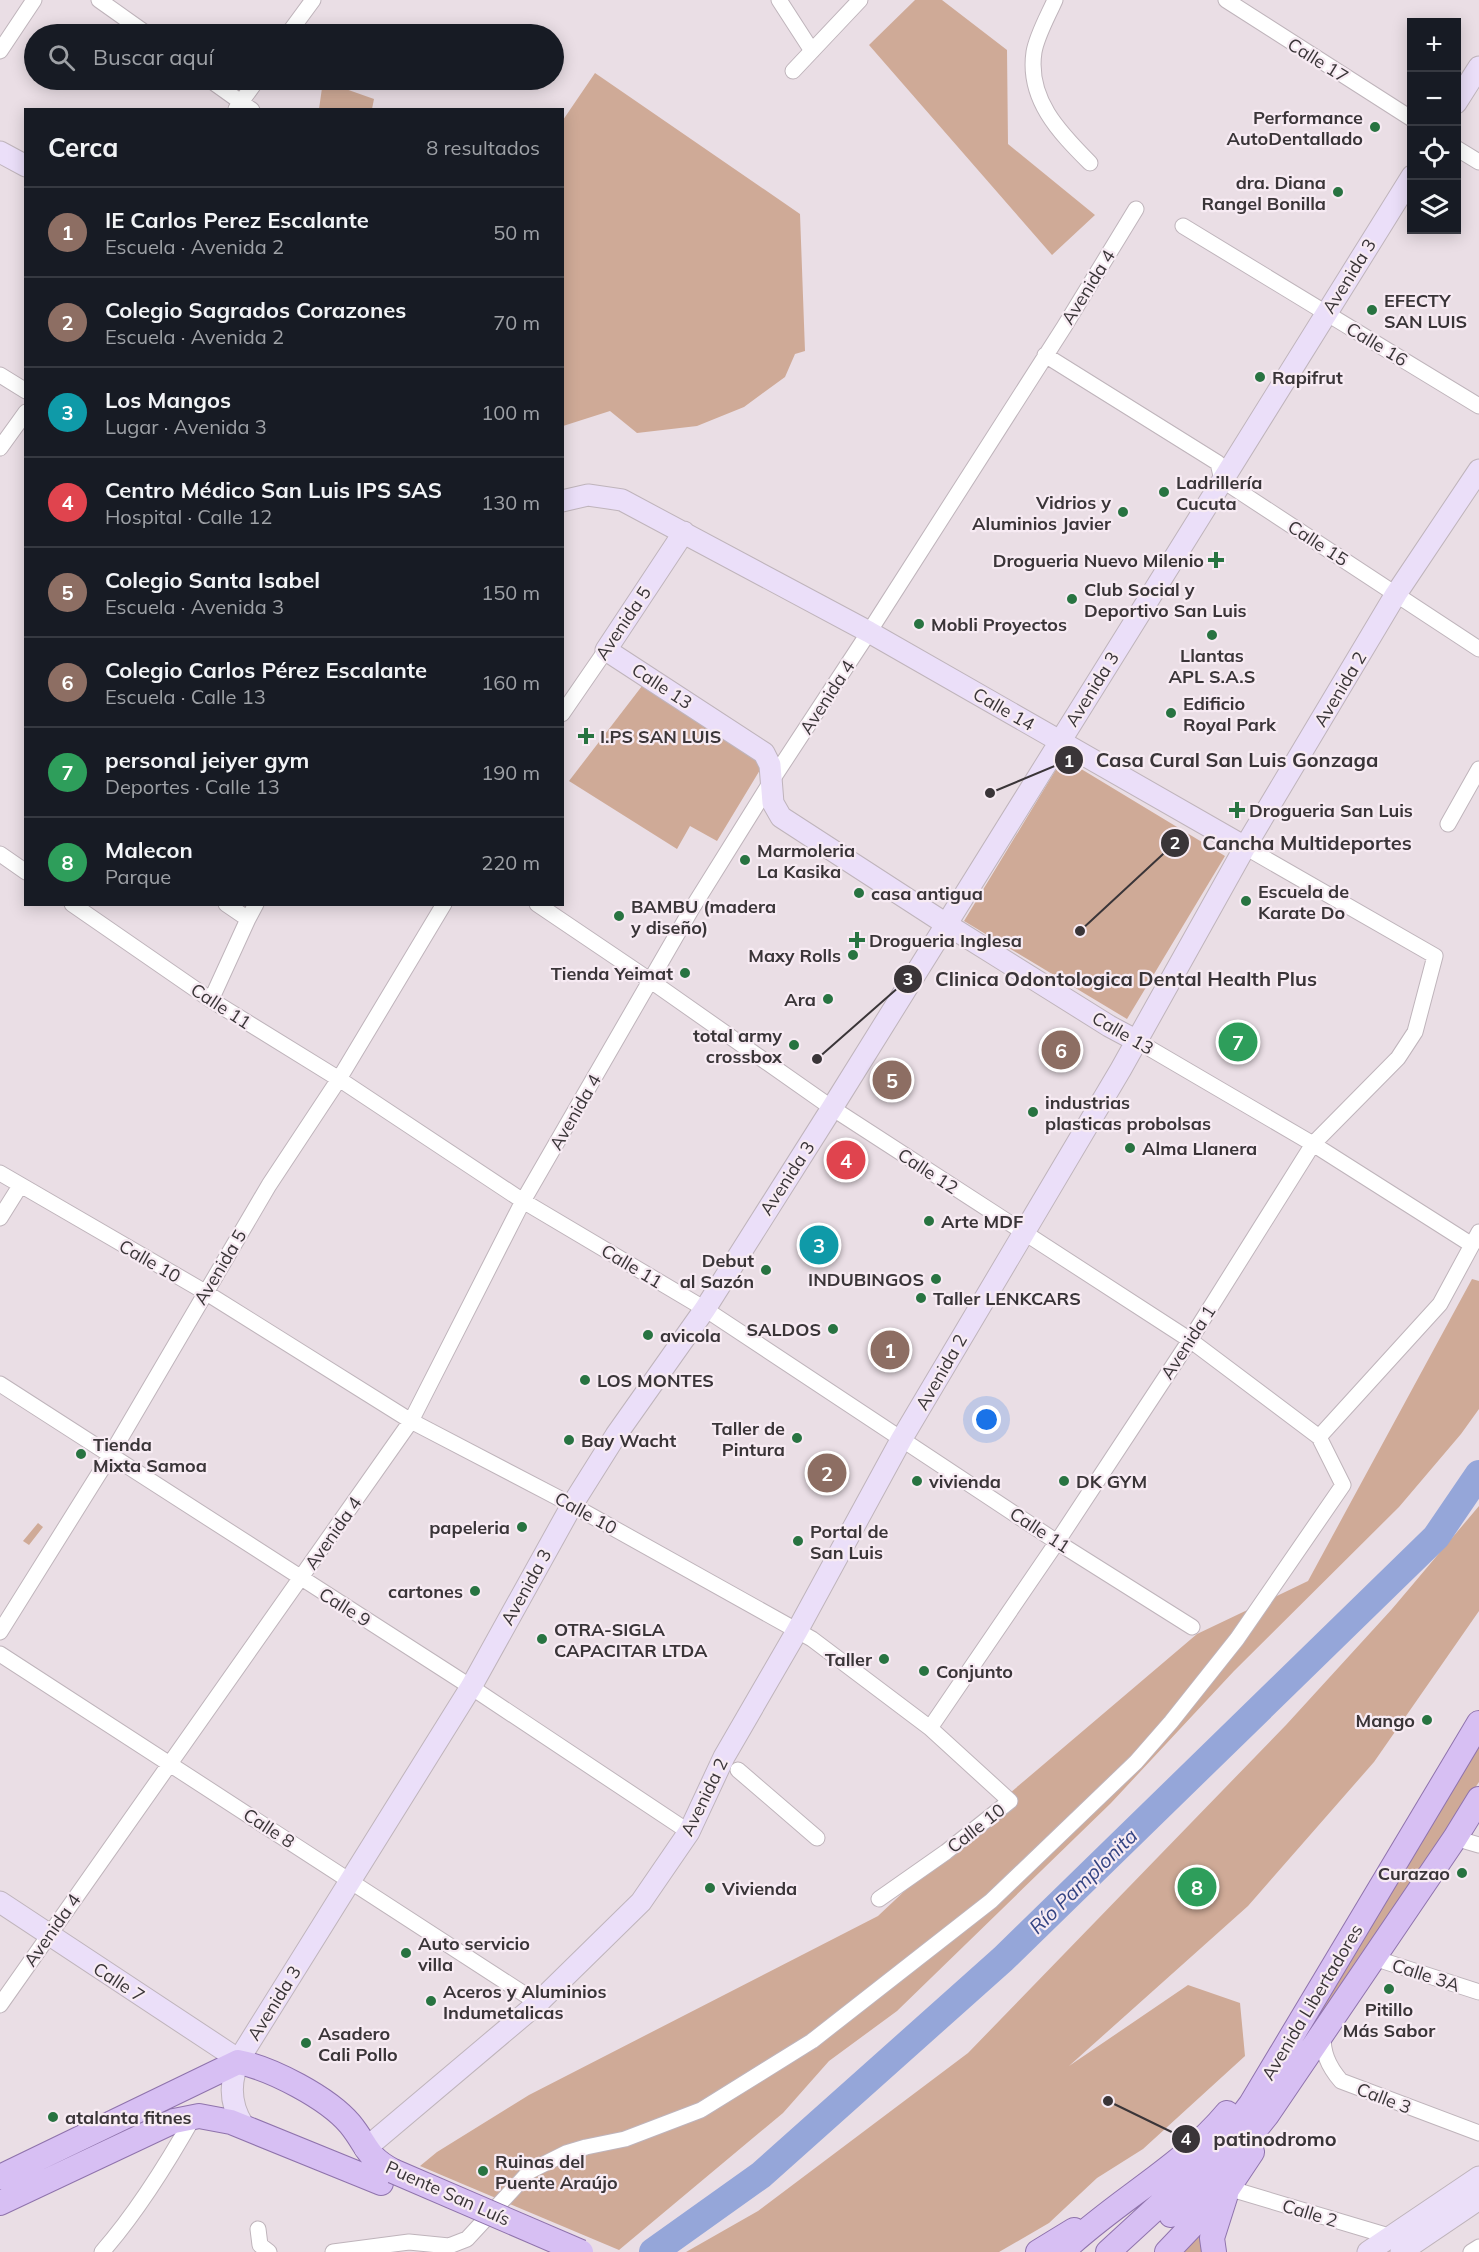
<!DOCTYPE html>
<html lang="es">
<head>
<meta charset="utf-8">
<style>
  body { margin:0; font-family:Mulish,sans-serif; background:#242831; color:#f1f3f6 }
  .controls { position:absolute; right:18px; top:18px; display:grid; overflow:hidden; border-radius:0px; box-shadow:0 3px 15px #0003 }
  .controls button { width:54px; height:54px; display:grid; place-items:center; padding:0; border:0; border-bottom:2px solid #363941; background:#171b24; color:#f1f3f6; font:30px sans-serif }
  .you { position:absolute; left:987px; top:1420px; width:21px; height:21px; margin:-15px; border:4px solid #fff; border-radius:50%; background:#1a73e8; box-shadow:0 0 0 9px #1a73e833 }
  .badge { display:grid; place-items:center; width:39px; height:39px; border-radius:50%; background:#8c9099; color:#fff; font-size:20px; font-weight:700 }
  .pin { position:absolute; translate:-50% -50%; border:3px solid #fff; box-shadow:0 2px 6px #0006 }
  .list { margin:0; padding:0; list-style:none }
  h2 { display:flex; justify-content:space-between; align-items:center; height:78px; margin:0; padding:0 24px; font-size:26px }
  h2 small { font-size:20px; font-weight:400; color:#9ea1a6 }
  .list li { display:grid; grid-template-columns:39px 1fr auto; gap:18px; align-items:center; box-sizing:border-box; height:90px; padding:0 24px; border-top:2px solid #363941 }
  .list b { display:block; font-size:22px; white-space:nowrap }
  .list p { margin:0; font-size:20px; white-space:nowrap; color:#9ea1a6 }
  .list em { font-size:20px; font-style:normal; color:#9ea1a6 }
  .icon { flex:none; width:33px; height:33px; fill:none; stroke:currentColor; stroke-width:2; stroke-linecap:round; stroke-linejoin:round }
  .map { position:relative; flex:none; width:1479px; height:2252px; overflow:hidden }
  .search { position:absolute; background:#171b24; box-shadow:0 3px 15px #0003; left:24px; top:24px; width:540px; height:66px; display:flex; align-items:center; gap:15px; box-sizing:border-box; padding:0 21px; border-radius:33px; color:#9ea1a6; font-size:22px }
  .panel { position:absolute; background:#171b24; box-shadow:0 3px 15px #0003; left:24px; top:108px; width:540px; height:798px; border-radius:0px }
  .map>svg:first-child { display:block }
  .green { fill:#cfaa97 }
  .lines { fill:none; stroke-linecap:round; stroke-linejoin:round }
  .river { stroke:#95a6d9; stroke-width:28 }
  .street-casing { stroke:#bfb4bb; stroke-width:17 }
  .secondary-casing { stroke:#bfb4bb; stroke-width:23 }
  .primary-casing { stroke:#8f73ac; stroke-width:26 }
  .street { stroke:#fff; stroke-width:15 }
  .secondary { stroke:#ebdff9; stroke-width:21 }
  .primary { stroke:#d7bff3; stroke-width:24 }
  .primary-bridge-casing { stroke:#8f73ac; stroke-width:26; stroke-linecap:butt }
  .primary-bridge { stroke:#d7bff3; stroke-width:24 }
  .poi-dot { fill:#287341; stroke:#f7ebf3; stroke-width:2 }
  .labels { text-anchor:middle; dominant-baseline:central; stroke-width:4.5; stroke-linejoin:round; paint-order:stroke }
  .street-label { font-size:18px; fill:#3a3538; stroke:#f7ebf3 }
  .poi-label { font-size:18px; font-weight:bold; fill:#3a3538; stroke:#f7ebf3; text-anchor:start }
  .water-label { font-size:20px; font-style:italic; fill:#344483; stroke:#f7ebf3 }
  .leader { fill:none; stroke:#3a3538; stroke-width:2 }
  .callout-dot { fill:#3a3538; stroke:#f7ebf3; stroke-width:2 }
  .mark-label { font-size:18px; text-anchor:middle; font-weight:bold; fill:#fff }
  .callout-label { font-size:20px; text-anchor:middle; font-weight:bold; fill:#3a3538; stroke:#f7ebf3; stroke-width:4.5; stroke-linejoin:round; paint-order:stroke }
</style>
</head>
<body>
<div class="map">
<svg width="1479" height="2252" viewBox="0 0 1479 2252">
  <rect width="100%" height="100%" fill="#eadee5"/>
  <path class="green" d="M915,0H942L1007,50L1008,144L1095,215L1052,255L869,45Z
    M595,73L800,214L805,351L795,354L785,377L744,407L697,426L637,433L610,411L563,426V120Z
    M323,81L374,99L372,109H319Z
    M642,686L763,765L717,841L690,826L677,849L569,781Z
    M1063,758L1225,856L1127,1019L964,921Z
    M1472,1279L1479,1281V1409L1461,1434L1399,1507L1234,1671L1111,1803L897,2011L829,2061L783,2113L619,2250L420,2166L437,2152L529,2095L878,1916L997,1804L1197,1634L1308,1581Z
    M1479,1506V1611L1374,1762L1248,1906L1069,2066L1188,1985L1240,2003L1245,2056L1143,2149L1097,2178L1049,2223L999,2252H686L758,2211L968,2053L1286,1725L1392,1609Z
    M38,1523L43,1527L29,1545L23,1541Z
    M1479,1736V1782L1272,2086Z
    M1211,2217L1203,2252H1178Z"/>
  <g class="lines">
    <path class="river" d="M653,2252L761,2175L1003,1959L1436,1537L1479,1474"/>
    <defs>
      <path id="street" d="M99,0L147,34
        M779,0L812,51
        M1055,0C1048,16 1037,35 1034,52C1027,99 1059,132 1090,163
        M1226,0L1412,119
        M288,34L313,0
        M0,51L34,0
        M793,71L860,0
        M210,80L252,110
        M236,109L257,80
        M1456,148L1479,162
        M1183,226L1479,406
        M1045,355L1218,463L1222,480L1479,649
        M0,375L26,391
        M0,448L26,412
        M562,714L606,650
        M1448,824L1479,769
        M0,854L26,872
        M72,904L211,1000L339,1079L523,1201L705,1309L1057,1542L1192,1627
        M226,904L248,919
        M537,904L651,981L832,1108L1190,1340L1319,1437
        M211,1000L248,919L256,904
        M1137,1041L1313,1144L1472,1245
        M0,1173L205,1292L411,1421L572,1505L812,1639L930,1728L1010,1801L946,1852L879,1899
        M0,1218L20,1186
        M0,1384L471,1687L689,1832
        M0,1632L110,1456L269,1185L339,1079L444,904
        M0,1654L538,2003
        M930,1728L1057,1542L1190,1340L1313,1144L1398,1058L1415,1032L1435,956L1245,847
        M738,1770L817,1838
        M1455,1838L1479,1845
        M1374,1958L1479,1992
        M0,2005L411,1421L523,1201L691,910L772,780L869,632L1064,327L1136,209
        M1323,2031C1322,2052 1328,2066 1341,2081L1479,2133
        M1228,2188L1392,2237
        M258,2229L260,2245L269,2252
        M102,2252C138,2211 167,2164 194,2116
        M333,2252L409,2242L449,2246L467,2239L530,2171L566,2153L586,2147L625,2139L701,2110L812,2041L991,1901L1136,1762L1171,1722L1237,1639L1343,1485L1319,1437L1440,1304L1479,1232
        M1471,2252L1479,2247"/>
      <path id="secondary" d="M1456,103L1479,67
        M0,152L26,166
        M562,501L588,495L622,500L869,632L1245,847
        M684,532L606,650L764,753L770,765L773,803L781,817L946,924L1109,1026L1137,1041
        M0,1902L230,2054L238,2062
        M243,2125C229,2103 229,2080 241,2056L471,1687L572,1505L616,1435L705,1309L832,1108L1412,176
        M365,2149L538,2003L641,1902L689,1832L724,1757L797,1631L901,1440L1121,1069L1245,847L1396,594L1479,470
        M1368,2252L1479,2177
        M1401,2252L1479,2199"/>
      <path id="primary" d="M0,2177L238,2062C271,2068 328,2098 350,2124C368,2146 365,2156 393,2171
        M0,2203L174,2121L199,2116L231,2122L381,2183
        M1171,2215L1204,2187L1232,2159L1267,2115L1455,1838L1479,1799
        M1038,2252L1074,2230
        M1062,2252C1114,2202 1181,2168 1227,2113
        M1108,2252L1193,2174L1219,2146L1251,2104L1479,1723
        M1167,2252L1228,2188L1252,2152
        M1214,2252L1212,2238L1226,2194"/>
    </defs>
    <use href="#street" class="street-casing"/>
    <use href="#secondary" class="secondary-casing"/>
    <use href="#primary" class="primary-casing"/>
    <use href="#street" class="street"/>
    <use href="#secondary" class="secondary"/>
    <use href="#primary" class="primary"/>
    <defs>
      <path id="primary-bridge" d="M393,2171L581,2252"/>
    </defs>
    <use href="#primary-bridge" class="primary-bridge-casing"/>
    <use href="#primary-bridge" class="primary-bridge"/>
  </g>
  <g class="poi-dot">
    <circle cx="1375" cy="127" r="6"/>
    <circle cx="1338" cy="192" r="6"/>
    <circle cx="1372" cy="310" r="6"/>
    <circle cx="1260" cy="377" r="6"/>
    <circle cx="1164" cy="492" r="6"/>
    <circle cx="1123" cy="512" r="6"/>
    <path d="M1213 551h6v6h6v6h-6v6h-6v-6h-6v-6h6z"/>
    <circle cx="1072" cy="599" r="6"/>
    <circle cx="919" cy="624" r="6"/>
    <circle cx="1212" cy="635" r="6"/>
    <circle cx="1171" cy="713" r="6"/>
    <path d="M583 727h6v6h6v6h-6v6h-6v-6h-6v-6h6z"/>
    <path d="M1234 801h6v6h6v6h-6v6h-6v-6h-6v-6h6z"/>
    <circle cx="745" cy="860" r="6"/>
    <circle cx="859" cy="893" r="6"/>
    <circle cx="1246" cy="901" r="6"/>
    <circle cx="619" cy="916" r="6"/>
    <path d="M854 931h6v6h6v6h-6v6h-6v-6h-6v-6h6z"/>
    <circle cx="853" cy="955" r="6"/>
    <circle cx="685" cy="973" r="6"/>
    <circle cx="828" cy="999" r="6"/>
    <circle cx="794" cy="1045" r="6"/>
    <circle cx="1033" cy="1112" r="6"/>
    <circle cx="1130" cy="1148" r="6"/>
    <circle cx="929" cy="1221" r="6"/>
    <circle cx="766" cy="1270" r="6"/>
    <circle cx="936" cy="1279" r="6"/>
    <circle cx="921" cy="1298" r="6"/>
    <circle cx="833" cy="1329" r="6"/>
    <circle cx="648" cy="1335" r="6"/>
    <circle cx="585" cy="1380" r="6"/>
    <circle cx="797" cy="1438" r="6"/>
    <circle cx="569" cy="1440" r="6"/>
    <circle cx="81" cy="1454" r="6"/>
    <circle cx="917" cy="1481" r="6"/>
    <circle cx="1064" cy="1481" r="6"/>
    <circle cx="522" cy="1527" r="6"/>
    <circle cx="798" cy="1541" r="6"/>
    <circle cx="475" cy="1591" r="6"/>
    <circle cx="542" cy="1639" r="6"/>
    <circle cx="884" cy="1659" r="6"/>
    <circle cx="924" cy="1671" r="6"/>
    <circle cx="1427" cy="1720" r="6"/>
    <circle cx="1462" cy="1873" r="6"/>
    <circle cx="710" cy="1888" r="6"/>
    <circle cx="406" cy="1953" r="6"/>
    <circle cx="1389" cy="1989" r="6"/>
    <circle cx="431" cy="2001" r="6"/>
    <circle cx="306" cy="2043" r="6"/>
    <circle cx="53" cy="2117" r="6"/>
    <circle cx="483" cy="2171" r="6"/>
  </g>
  <g class="labels">
    <g class="street-label">
      <text transform="translate(1318 60) rotate(32)">Calle 17</text>
      <text transform="translate(1349 276) rotate(-58)">Avenida 3</text>
      <text transform="translate(1088 287) rotate(-58)">Avenida 4</text>
      <text transform="translate(1377 344) rotate(31)">Calle 16</text>
      <text transform="translate(1318 543) rotate(33)">Calle 15</text>
      <text transform="translate(623 623) rotate(-56)">Avenida 5</text>
      <text transform="translate(662 686) rotate(33)">Calle 13</text>
      <text transform="translate(1092 689) rotate(-58)">Avenida 3</text>
      <text transform="translate(1340 689) rotate(-59)">Avenida 2</text>
      <text transform="translate(827 697) rotate(-57)">Avenida 4</text>
      <text transform="translate(1004 709) rotate(30)">Calle 14</text>
      <text transform="translate(221 1006) rotate(33)">Calle 11</text>
      <text transform="translate(1123 1033) rotate(30)">Calle 13</text>
      <text transform="translate(575 1112) rotate(-60)">Avenida 4</text>
      <text transform="translate(928 1171) rotate(33)">Calle 12</text>
      <text transform="translate(787 1178) rotate(-57)">Avenida 3</text>
      <text transform="translate(150 1261) rotate(30)">Calle 10</text>
      <text transform="translate(632 1266) rotate(31)">Calle 11</text>
      <text transform="translate(220 1267) rotate(-59)">Avenida 5</text>
      <text transform="translate(1188 1342) rotate(-57)">Avenida 1</text>
      <text transform="translate(941 1372) rotate(-60)">Avenida 2</text>
      <text transform="translate(586 1513) rotate(29)">Calle 10</text>
      <text transform="translate(1040 1530) rotate(33)">Calle 11</text>
      <text transform="translate(333 1533) rotate(-55)">Avenida 4</text>
      <text transform="translate(526 1587) rotate(-61)">Avenida 3</text>
      <text transform="translate(345 1607) rotate(32)">Calle 9</text>
      <text transform="translate(704 1797) rotate(-64)">Avenida 2</text>
      <text transform="translate(269 1828) rotate(33)">Calle 8</text>
      <text transform="translate(976 1828) rotate(-38)">Calle 10</text>
      <text transform="translate(52 1930) rotate(-55)">Avenida 4</text>
      <text transform="translate(1426 1975) rotate(18)">Calle 3A</text>
      <text transform="translate(119 1982) rotate(33)">Calle 7</text>
      <text transform="translate(1312 2002) rotate(-59)">Avenida Libertadores</text>
      <text transform="translate(274 2003) rotate(-58)">Avenida 3</text>
      <text transform="translate(1384 2098) rotate(21)">Calle 3</text>
      <text transform="translate(448 2193) rotate(24)">Puente San Luís</text>
      <text transform="translate(1310 2213) rotate(17)">Calle 2</text>
    </g>
    <g class="poi-label">
      <text x="1363" y="117" text-anchor="end">Performance<tspan x="1363" dy="21">AutoDentallado</tspan></text>
      <text x="1326" y="182" text-anchor="end">dra. Diana<tspan x="1326" dy="21">Rangel Bonilla</tspan></text>
      <text x="1384" y="300">EFECTY<tspan x="1384" dy="21">SAN LUIS</tspan></text>
      <text x="1272" y="377">Rapifrut</text>
      <text x="1176" y="482">Ladrillería<tspan x="1176" dy="21">Cucuta</tspan></text>
      <text x="1111" y="502" text-anchor="end">Vidrios y<tspan x="1111" dy="21">Aluminios Javier</tspan></text>
      <text x="1204" y="560" text-anchor="end">Drogueria Nuevo Milenio</text>
      <text x="1084" y="589">Club Social y<tspan x="1084" dy="21">Deportivo San Luis</tspan></text>
      <text x="931" y="624">Mobli Proyectos</text>
      <text x="1212" y="655" text-anchor="middle">Llantas<tspan x="1212" dy="21">APL S.A.S</tspan></text>
      <text x="1183" y="703">Edificio<tspan x="1183" dy="21">Royal Park</tspan></text>
      <text x="600" y="736">I.PS SAN LUIS</text>
      <text x="1249" y="810">Drogueria San Luis</text>
      <text x="757" y="850">Marmoleria<tspan x="757" dy="21">La Kasika</tspan></text>
      <text x="1258" y="891">Escuela de<tspan x="1258" dy="21">Karate Do</tspan></text>
      <text x="871" y="893">casa antigua</text>
      <text x="631" y="906">BAMBU (madera<tspan x="631" dy="21">y diseño)</tspan></text>
      <text x="869" y="940">Drogueria Inglesa</text>
      <text x="841" y="955" text-anchor="end">Maxy Rolls</text>
      <text x="673" y="973" text-anchor="end">Tienda Yeimat</text>
      <text x="816" y="999" text-anchor="end">Ara</text>
      <text x="782" y="1035" text-anchor="end">total army<tspan x="782" dy="21">crossbox</tspan></text>
      <text x="1045" y="1102">industrias<tspan x="1045" dy="21">plasticas probolsas</tspan></text>
      <text x="1142" y="1148">Alma Llanera</text>
      <text x="941" y="1221">Arte MDF</text>
      <text x="754" y="1260" text-anchor="end">Debut<tspan x="754" dy="21">al Sazón</tspan></text>
      <text x="924" y="1279" text-anchor="end">INDUBINGOS</text>
      <text x="933" y="1298">Taller LENKCARS</text>
      <text x="821" y="1329" text-anchor="end">SALDOS</text>
      <text x="660" y="1335">avicola</text>
      <text x="597" y="1380">LOS MONTES</text>
      <text x="785" y="1428" text-anchor="end">Taller de<tspan x="785" dy="21">Pintura</tspan></text>
      <text x="581" y="1440">Bay Wacht</text>
      <text x="93" y="1444">Tienda<tspan x="93" dy="21">Mixta Samoa</tspan></text>
      <text x="929" y="1481">vivienda</text>
      <text x="1076" y="1481">DK GYM</text>
      <text x="510" y="1527" text-anchor="end">papeleria</text>
      <text x="810" y="1531">Portal de<tspan x="810" dy="21">San Luis</tspan></text>
      <text x="463" y="1591" text-anchor="end">cartones</text>
      <text x="554" y="1629">OTRA-SIGLA<tspan x="554" dy="21">CAPACITAR LTDA</tspan></text>
      <text x="872" y="1659" text-anchor="end">Taller</text>
      <text x="936" y="1671">Conjunto</text>
      <text x="1415" y="1720" text-anchor="end">Mango</text>
      <text x="1450" y="1873" text-anchor="end">Curazao</text>
      <text x="722" y="1888">Vivienda</text>
      <text x="418" y="1943">Auto servicio<tspan x="418" dy="21">villa</tspan></text>
      <text x="443" y="1991">Aceros y Aluminios<tspan x="443" dy="21">Indumetalicas</tspan></text>
      <text x="1389" y="2009" text-anchor="middle">Pitillo<tspan x="1389" dy="21">Más Sabor</tspan></text>
      <text x="318" y="2033">Asadero<tspan x="318" dy="21">Cali Pollo</tspan></text>
      <text x="65" y="2117">atalanta fitnes</text>
      <text x="495" y="2161">Ruinas del<tspan x="495" dy="21">Puente Araújo</tspan></text>
    </g>
    <g class="water-label">
      <text transform="translate(1083 1881) rotate(-44)">Río Pamplonita</text>
    </g>
  </g>
  <path class="leader" d="M990 793L1069 760M1080 931L1175 843M817 1059L908 979M1108 2101L1186 2139"/>
  <g class="callout-dot">
    <circle cx="990" cy="793" r="6"/>
    <circle cx="1080" cy="931" r="6"/>
    <circle cx="817" cy="1059" r="6"/>
    <circle cx="1108" cy="2101" r="6"/>
    <circle cx="1069" cy="760" r="15"/>
    <circle cx="1175" cy="843" r="15"/>
    <circle cx="908" cy="979" r="15"/>
    <circle cx="1186" cy="2139" r="15"/>
  </g>
  <g class="mark-label">
    <text x="1069" y="767">1</text>
    <text x="1175" y="849">2</text>
    <text x="908" y="985">3</text>
    <text x="1186" y="2145">4</text>
  </g>
  <g class="callout-label">
    <text x="1237" y="767">Casa Cural San Luis Gonzaga</text>
    <text x="1307" y="850">Cancha Multideportes</text>
    <text x="1126" y="986">Clinica Odontologica Dental Health Plus</text>
    <text x="1275" y="2146">patinodromo</text>
  </g>
</svg>
<div class="controls">
<button>+</button>
<button>−</button>
<button><svg class="icon" aria-label="locate" viewBox="0 0 24 24"><circle cx="12" cy="12" r="6"/><path d="M12 2v4M12 18v4M2 12h4M18 12h4"/></svg></button>
<button><svg class="icon" aria-label="layers" viewBox="0 0 24 24"><path d="M12 4l9 5-9 5-9-5zM3 14l9 5 9-5"/></svg></button>
</div>
<div class="you"></div>
<div class="pin badge" style="left:890px;top:1350px;background:#8d6e63">1</div>
<div class="pin badge" style="left:827px;top:1473px;background:#8d6e63">2</div>
<div class="pin badge" style="left:819px;top:1245px;background:#0f9aa8">3</div>
<div class="pin badge" style="left:846px;top:1160px;background:#e0444e">4</div>
<div class="pin badge" style="left:892px;top:1080px;background:#8d6e63">5</div>
<div class="pin badge" style="left:1061px;top:1050px;background:#8d6e63">6</div>
<div class="pin badge" style="left:1238px;top:1042px;background:#2e9e5b">7</div>
<div class="pin badge" style="left:1197px;top:1887px;background:#2e9e5b">8</div>
<div class="search"><svg class="icon" aria-label="search" viewBox="0 0 24 24"><circle cx="10" cy="10" r="6"/><path d="M15 15l6 6"/></svg>Buscar aquí</div>
<section class="panel">
<h2>Cerca<small>8 resultados</small></h2>
<ul class="list">
<li><span class="badge" style="background:#8d6e63">1</span><div><b>IE Carlos Perez Escalante</b><p>Escuela · Avenida 2</p></div><em>50 m</em></li>
<li><span class="badge" style="background:#8d6e63">2</span><div><b>Colegio Sagrados Corazones</b><p>Escuela · Avenida 2</p></div><em>70 m</em></li>
<li><span class="badge" style="background:#0f9aa8">3</span><div><b>Los Mangos</b><p>Lugar · Avenida 3</p></div><em>100 m</em></li>
<li><span class="badge" style="background:#e0444e">4</span><div><b>Centro Médico San Luis IPS SAS</b><p>Hospital · Calle 12</p></div><em>130 m</em></li>
<li><span class="badge" style="background:#8d6e63">5</span><div><b>Colegio Santa Isabel</b><p>Escuela · Avenida 3</p></div><em>150 m</em></li>
<li><span class="badge" style="background:#8d6e63">6</span><div><b>Colegio Carlos Pérez Escalante</b><p>Escuela · Calle 13</p></div><em>160 m</em></li>
<li><span class="badge" style="background:#2e9e5b">7</span><div><b>personal jeiyer gym</b><p>Deportes · Calle 13</p></div><em>190 m</em></li>
<li><span class="badge" style="background:#2e9e5b">8</span><div><b>Malecon</b><p>Parque</p></div><em>220 m</em></li>
</ul>
</section>
</div>
</body>
</html>
